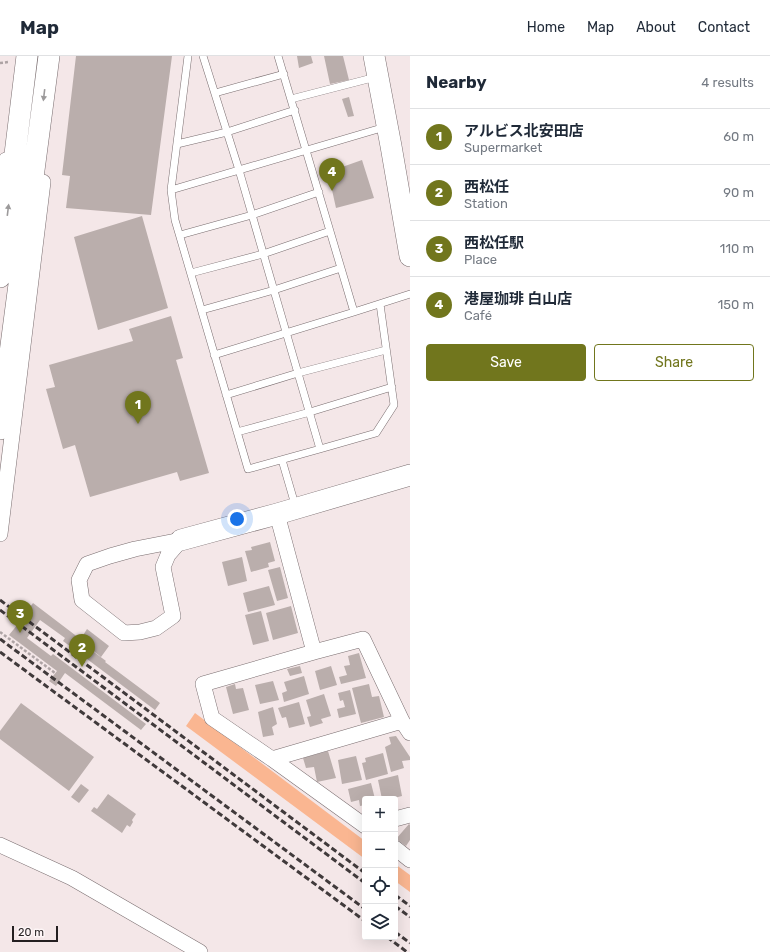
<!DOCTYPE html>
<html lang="en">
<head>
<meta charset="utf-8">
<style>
  body { margin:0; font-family:Rubik,"Noto Sans JP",sans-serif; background:#f2f2f3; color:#1f2937 }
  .controls { position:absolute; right:12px; bottom:12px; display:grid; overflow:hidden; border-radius:4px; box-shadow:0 4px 16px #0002 }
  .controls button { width:36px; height:36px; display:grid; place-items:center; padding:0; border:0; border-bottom:1px solid #e0e1e3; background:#fff; color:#1f2937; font:20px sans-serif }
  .scale { position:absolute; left:12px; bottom:10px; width:46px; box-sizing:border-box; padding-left:4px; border:2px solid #241f20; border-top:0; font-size:11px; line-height:14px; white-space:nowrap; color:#241f20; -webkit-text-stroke:3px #fdf5f6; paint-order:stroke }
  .you { position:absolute; left:237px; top:463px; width:14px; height:14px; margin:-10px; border:3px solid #fff; border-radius:50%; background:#1a73e8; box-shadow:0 0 0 6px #1a73e833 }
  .badge { display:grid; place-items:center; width:26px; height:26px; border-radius:50%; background:#71761d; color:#fff; font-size:13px; font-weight:700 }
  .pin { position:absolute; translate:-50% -33px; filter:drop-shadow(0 1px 2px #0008) }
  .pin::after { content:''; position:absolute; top:21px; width:14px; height:12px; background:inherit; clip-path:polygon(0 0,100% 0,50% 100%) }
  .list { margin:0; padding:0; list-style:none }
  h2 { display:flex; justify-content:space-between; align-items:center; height:52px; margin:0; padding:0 16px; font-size:17px }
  h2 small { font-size:13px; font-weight:400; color:#747a83 }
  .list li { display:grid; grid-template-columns:26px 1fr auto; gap:12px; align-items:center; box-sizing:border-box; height:56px; padding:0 16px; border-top:1px solid #e0e1e3 }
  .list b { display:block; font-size:15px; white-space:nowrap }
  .list p { margin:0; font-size:13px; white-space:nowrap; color:#747a83 }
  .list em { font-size:13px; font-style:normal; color:#747a83 }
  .actions { display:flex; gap:8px; padding:12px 16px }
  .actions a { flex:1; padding:9px 0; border:1px solid #71761d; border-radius:4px; text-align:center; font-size:14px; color:#71761d }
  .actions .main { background:#71761d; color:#fff }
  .icon { flex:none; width:22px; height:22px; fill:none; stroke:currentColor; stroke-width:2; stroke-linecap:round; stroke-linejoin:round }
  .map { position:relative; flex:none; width:410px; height:896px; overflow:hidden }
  header { display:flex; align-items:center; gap:24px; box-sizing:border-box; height:56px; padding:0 20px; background:#fff; border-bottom:1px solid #e0e1e3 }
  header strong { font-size:19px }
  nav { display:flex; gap:22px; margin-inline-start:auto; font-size:14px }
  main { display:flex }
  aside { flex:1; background:#fff }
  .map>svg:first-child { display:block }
  .green { fill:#fab691 }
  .building { fill:#baaeac }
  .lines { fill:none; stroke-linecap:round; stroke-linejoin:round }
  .lane-casing { stroke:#7a6e70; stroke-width:8 }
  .street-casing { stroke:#7a6e70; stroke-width:16 }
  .secondary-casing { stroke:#7a6e70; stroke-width:22 }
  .path { stroke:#ada3a4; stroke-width:2.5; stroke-dasharray:3 2; stroke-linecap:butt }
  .lane { stroke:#fff; stroke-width:7 }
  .street { stroke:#fff; stroke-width:15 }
  .secondary { stroke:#fff; stroke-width:21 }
  .rail { stroke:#403a3b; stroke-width:3; stroke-dasharray:6 3; stroke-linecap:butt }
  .oneway { fill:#9c9a9b }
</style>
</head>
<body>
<header>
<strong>Map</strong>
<nav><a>Home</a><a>Map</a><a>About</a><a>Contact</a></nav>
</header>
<main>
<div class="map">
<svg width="410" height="896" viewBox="0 0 410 896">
  <rect width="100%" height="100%" fill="#f4e7e8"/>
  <path class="green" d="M195,657L365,785V803L186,670Z
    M395,808L410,819V836L395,825Z"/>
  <path class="building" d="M76,0H172L151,159L66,152L70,120L62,119Z
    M297,0H311L313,7L299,12Z
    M324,0H343L349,24L330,28Z
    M349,41L354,60L348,61L342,43Z
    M362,104L374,142L336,152L328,116Z
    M142,160L168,252L98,274L74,181Z
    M171,260L183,302L176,304L209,417L180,425L177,416L90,441L75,389L63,393L46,333L55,331L49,309L133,285L129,273Z
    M270,486L275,505L268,507L269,511L251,516L245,495L252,494L251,491Z
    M242,501L247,525L228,530L222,506Z
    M280,511L288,542L277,545L268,514Z
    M269,530L275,549L248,556L243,537Z
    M33,547L79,582L78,584L106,605L105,606L160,647L155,654L63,585L65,582L40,564L27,582L51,600L53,598L146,668L141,674L65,617L56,630L49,625L57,615L9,579L18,568L23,572L31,563L25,558Z
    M291,550L298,577L273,584L266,557Z
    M261,555L269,585L253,589L245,559Z
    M87,573L109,590L101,601L80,584Z
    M359,597L366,622L341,628L339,621L347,619L344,610L350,609L348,600Z
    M300,610L302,617L290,620L287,613Z
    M331,610L337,629L320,634L315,615Z
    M304,620L309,638L284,646L282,637L287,635L284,626Z
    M273,625L279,644L260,648L255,629Z
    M235,628L236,633L243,632L249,654L233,658L226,631Z
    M369,628L372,641L379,640L384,661L361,667L352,632Z
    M350,634L356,658L339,662L337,653L345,651L343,644L340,645L338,637Z
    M324,638L331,660L321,663L323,667L310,671L307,661L311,660L306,644Z
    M299,646L305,668L289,672L286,661L282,662L278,652Z
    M21,647L94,701L69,735L0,683V675Z
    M273,651L277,668L272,671L274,679L263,681L258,656Z
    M396,680L410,701V704L402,705L404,712L391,716L385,691L391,688L389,681Z
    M328,695L336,722L317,726L314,711L306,712L303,702Z
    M383,697L388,718L366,724L362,707L366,706L365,702Z
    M356,700L362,724L342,728L338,704Z
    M398,719L402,740L390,743H382L378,724Z
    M371,727L375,743H365V749L360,750L359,744L351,746L348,733Z
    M81,728L89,734L79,747L71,741Z
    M108,738L136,758L132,764L133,766L130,771L127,769L122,777L91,755L94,751L97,753Z
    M409,768L410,769V784L406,790L396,783Z"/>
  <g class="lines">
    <defs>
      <path id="lane" d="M188,0L171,134L385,71
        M215,37L284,18
        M291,43L376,21
        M177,88L227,76L295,54
        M171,134L175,164L248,413L320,393L239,114L203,0
        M180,179L252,159L319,136
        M191,217L263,198L330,175
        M202,254L274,234L341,212
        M354,256L410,238
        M214,299L354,256L278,0
        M226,339L298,317L386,294
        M237,376L310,356L392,331
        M320,393L376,377L394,349L380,248
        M282,404L296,452"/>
      <path id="street" d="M0,129L6,104
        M277,458L314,596L363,583L402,665L410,677
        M0,478L43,126
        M181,484L168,499L163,511L173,560L156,572L140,576L124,577L82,544L79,524L87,508L110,500L135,493Z
        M314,596L203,628L212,662L272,703L365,770
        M272,703L402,665
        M395,763L410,759
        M0,789L72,822L200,896
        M395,792L410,804"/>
      <path id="secondary" d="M374,0L391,90L410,200
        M0,221L21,49L27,0
        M0,373L49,0
        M181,484L277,458L410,419"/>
    </defs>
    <use href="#lane" class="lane-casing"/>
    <use href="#street" class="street-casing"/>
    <use href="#secondary" class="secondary-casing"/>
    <path class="path" d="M0,7L9,6
      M0,576L55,617"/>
    <use href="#lane" class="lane"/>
    <use href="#street" class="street"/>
    <use href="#secondary" class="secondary"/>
    <path class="rail" d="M0,544L365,817
      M0,554L365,827
      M0,583L365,853
      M0,596L365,865
      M395,839L410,850
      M395,850L410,861
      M395,876L410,887
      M387,881L407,896"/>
  </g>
  <defs><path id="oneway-solid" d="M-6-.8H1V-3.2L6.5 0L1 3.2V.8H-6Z"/></defs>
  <g class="oneway">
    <use href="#oneway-solid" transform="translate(44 39) rotate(97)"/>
    <use href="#oneway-solid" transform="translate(8 154) rotate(-83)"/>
  </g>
</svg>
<div class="controls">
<button>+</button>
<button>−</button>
<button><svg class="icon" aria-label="locate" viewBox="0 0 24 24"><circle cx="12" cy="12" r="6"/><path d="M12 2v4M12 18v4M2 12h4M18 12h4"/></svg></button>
<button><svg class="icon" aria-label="layers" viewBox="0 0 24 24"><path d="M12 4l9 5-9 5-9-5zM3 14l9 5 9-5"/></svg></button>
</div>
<div class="scale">20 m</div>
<div class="you"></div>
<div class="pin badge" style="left:138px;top:368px">1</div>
<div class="pin badge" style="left:82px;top:611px">2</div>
<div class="pin badge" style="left:20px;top:577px">3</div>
<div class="pin badge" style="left:332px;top:135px">4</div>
</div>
<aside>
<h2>Nearby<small>4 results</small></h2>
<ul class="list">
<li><span class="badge">1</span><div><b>アルビス北安田店</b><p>Supermarket</p></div><em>60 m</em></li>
<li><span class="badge">2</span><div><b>西松任</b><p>Station</p></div><em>90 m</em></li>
<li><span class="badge">3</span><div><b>西松任駅</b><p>Place</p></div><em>110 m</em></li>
<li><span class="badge">4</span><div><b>港屋珈琲 白山店</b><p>Café</p></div><em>150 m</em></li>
</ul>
<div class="actions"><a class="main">Save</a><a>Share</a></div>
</aside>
</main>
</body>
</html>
